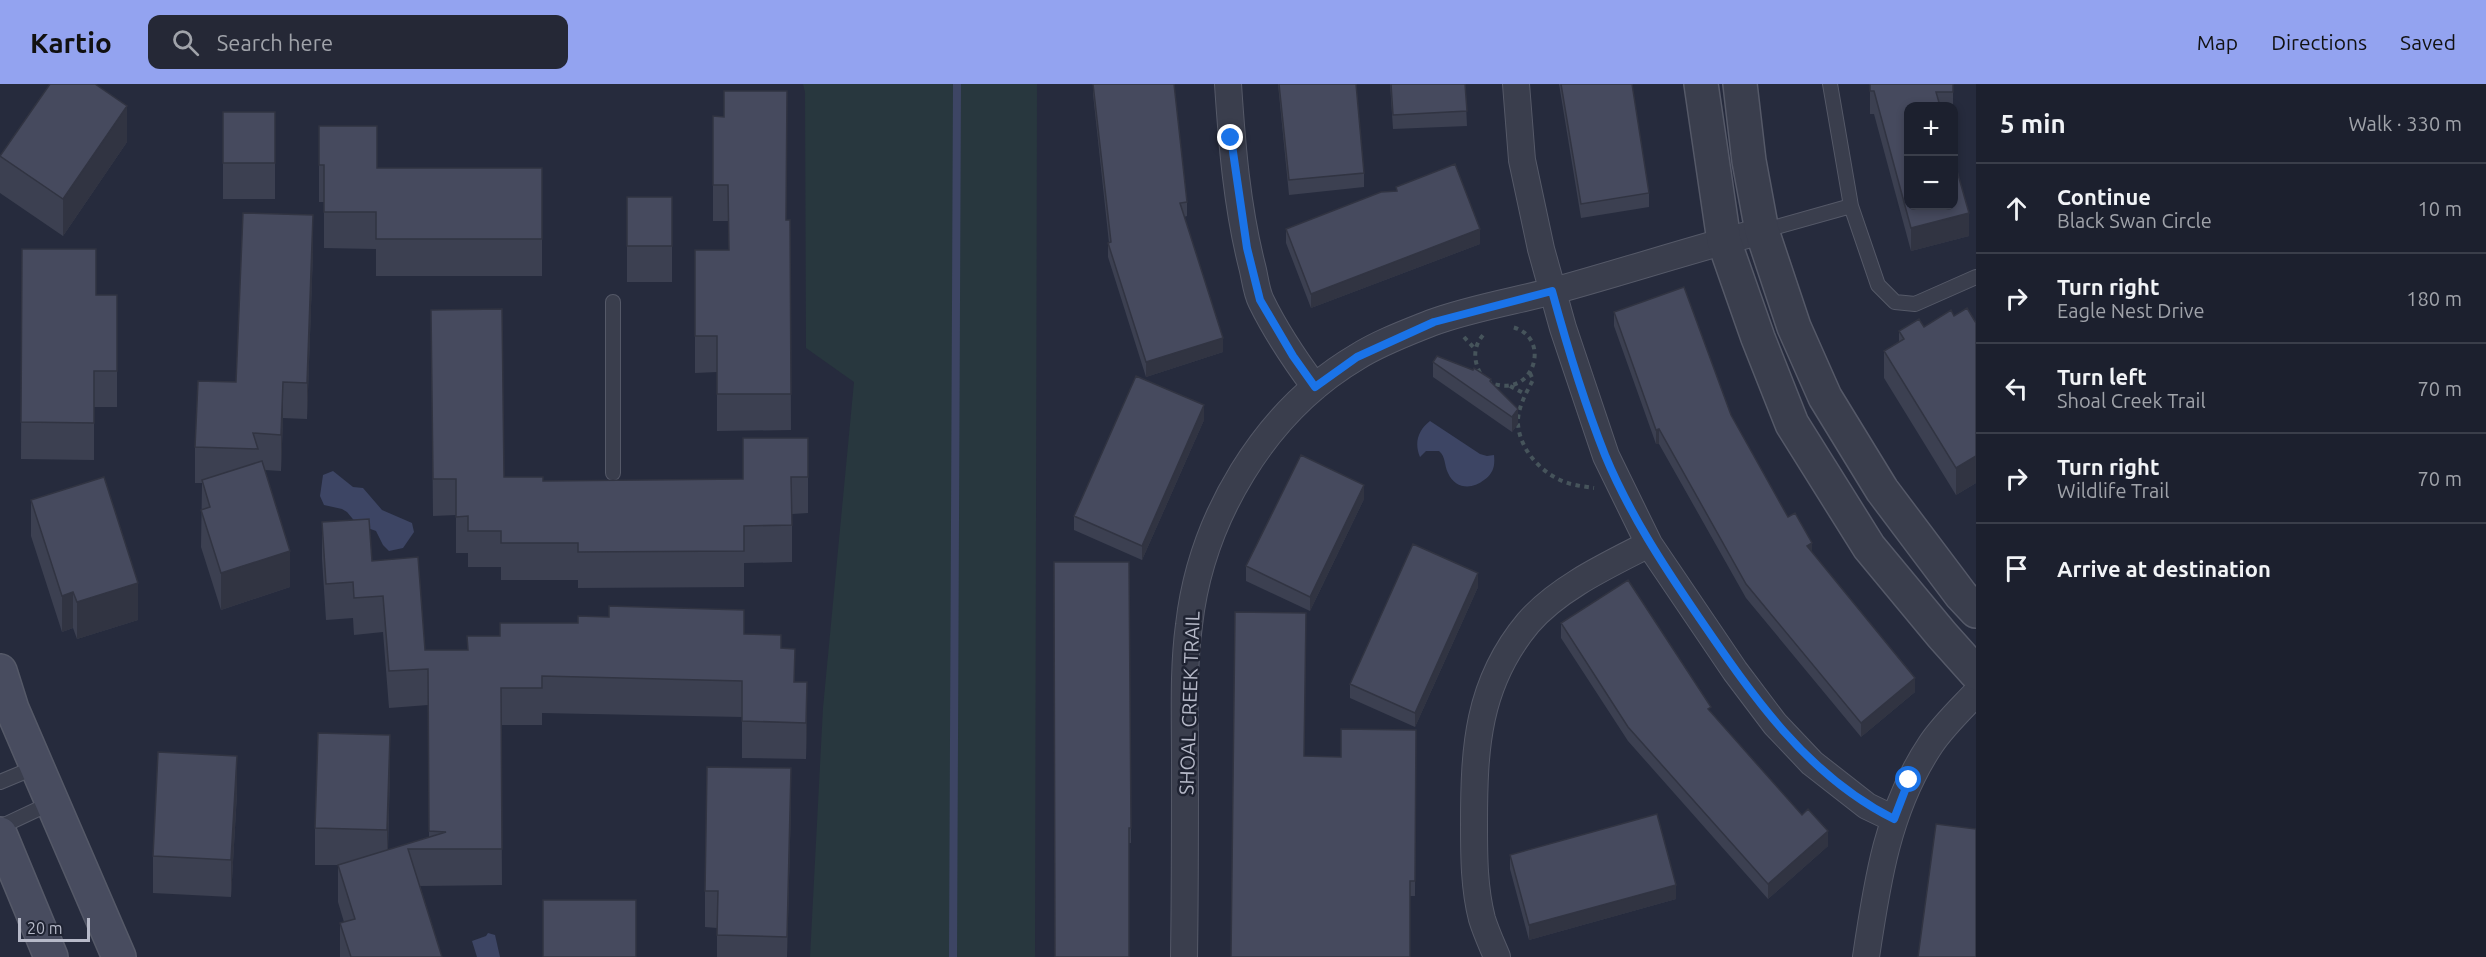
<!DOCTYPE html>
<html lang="en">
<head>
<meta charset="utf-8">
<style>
  body { margin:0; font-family:Ubuntu,sans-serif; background:#252836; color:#f1f3f6 }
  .controls { position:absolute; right:18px; top:18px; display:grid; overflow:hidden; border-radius:12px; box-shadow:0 3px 9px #0003 }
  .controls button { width:54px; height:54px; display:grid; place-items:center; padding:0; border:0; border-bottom:2px solid #3a3e4a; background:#1c202e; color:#f1f3f6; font:30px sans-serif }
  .scale { position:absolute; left:18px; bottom:15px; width:72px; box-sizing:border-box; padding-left:6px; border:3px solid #b6b9c8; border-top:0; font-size:16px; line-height:21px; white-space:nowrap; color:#b6b9c8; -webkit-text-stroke:4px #1f2332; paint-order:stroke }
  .stop { position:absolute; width:18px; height:18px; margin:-14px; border:4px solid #1a73e8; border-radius:50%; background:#fff }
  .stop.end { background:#1a73e8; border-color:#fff; box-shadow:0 2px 6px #0008 }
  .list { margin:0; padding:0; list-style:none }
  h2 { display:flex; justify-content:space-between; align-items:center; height:78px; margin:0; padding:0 24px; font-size:26px }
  h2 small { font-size:20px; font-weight:400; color:#a0a3aa }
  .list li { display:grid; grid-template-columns:39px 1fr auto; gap:18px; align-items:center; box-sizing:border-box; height:90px; padding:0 24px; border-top:2px solid #3a3e4a }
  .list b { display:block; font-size:22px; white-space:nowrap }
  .list p { margin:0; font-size:20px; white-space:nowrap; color:#a0a3aa }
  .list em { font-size:20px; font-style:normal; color:#a0a3aa }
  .icon { flex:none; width:33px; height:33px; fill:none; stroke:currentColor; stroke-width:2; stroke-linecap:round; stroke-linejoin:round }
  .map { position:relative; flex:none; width:1976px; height:873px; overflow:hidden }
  header { display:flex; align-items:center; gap:36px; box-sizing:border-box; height:84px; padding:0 30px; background:#93a3f0; color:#111 }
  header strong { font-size:28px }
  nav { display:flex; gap:33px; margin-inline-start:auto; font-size:21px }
  .search { width:420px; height:54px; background:#252836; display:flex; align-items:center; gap:15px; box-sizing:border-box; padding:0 21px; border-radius:12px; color:#a0a3aa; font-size:22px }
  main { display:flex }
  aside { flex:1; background:#1c202e }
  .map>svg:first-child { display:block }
  .green { fill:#28373e }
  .water { fill:#3d4564 }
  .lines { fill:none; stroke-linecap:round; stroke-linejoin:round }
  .stream { stroke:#3d4564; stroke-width:8 }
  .service-casing { stroke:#555968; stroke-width:16 }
  .minor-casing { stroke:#555968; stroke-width:28 }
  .tertiary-casing { stroke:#555968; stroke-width:36 }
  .secondary-casing { stroke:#555968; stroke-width:36 }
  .path { stroke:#46545b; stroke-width:4; stroke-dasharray:4.5 4.5; stroke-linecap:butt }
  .service { stroke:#3a3e4d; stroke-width:14 }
  .minor { stroke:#3a3e4d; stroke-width:26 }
  .tertiary { stroke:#3a3e4d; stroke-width:33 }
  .secondary { stroke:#484c5f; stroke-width:33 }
  .wall { fill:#3c4051 }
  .shaded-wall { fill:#313442 }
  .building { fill:#464a5e; stroke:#313442; stroke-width:1.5 }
  .route { stroke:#1a73e8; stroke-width:8 }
  .labels { text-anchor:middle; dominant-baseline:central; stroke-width:5; stroke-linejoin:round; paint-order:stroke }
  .street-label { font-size:20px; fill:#b6b9c8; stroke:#1f2332 }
</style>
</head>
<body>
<header>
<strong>Kartio</strong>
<div class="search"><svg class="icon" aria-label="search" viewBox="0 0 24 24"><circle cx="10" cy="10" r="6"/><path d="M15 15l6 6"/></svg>Search here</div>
<nav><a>Map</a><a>Directions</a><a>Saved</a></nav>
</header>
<main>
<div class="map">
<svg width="1976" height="873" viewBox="0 0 1976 873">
  <rect width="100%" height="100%" fill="#262b3d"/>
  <path class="green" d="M803,0H1037L1035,873H810L823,624L854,298L806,264L805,8Z"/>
  <path class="water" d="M1430,337L1480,370L1487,372L1494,371C1495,381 1494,389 1484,396C1472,406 1455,405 1448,389C1444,381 1446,373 1439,367H1426L1420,373C1414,359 1418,346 1430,337Z
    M333,387L353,403L363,404L382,426L412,439L414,448L403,464L389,467L383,461L376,447L357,440L347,428L342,425L324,421L320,412L323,391Z
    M488,849L495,851L500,873H477L472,857L486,852Z"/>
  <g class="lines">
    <path class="stream" d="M953,873L957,0"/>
    <defs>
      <path id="service" d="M1830,0L1851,122
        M1762,147L1851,122L1878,201L1895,218L1915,220L1976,193
        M613,389V218
        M0,698L36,683
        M0,743L51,719"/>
      <path id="minor" d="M1228,0C1232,61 1237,123 1252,182C1255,193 1256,207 1261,217C1276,248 1295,276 1315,303
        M1516,0L1522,76L1541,165L1563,244L1606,372L1649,460L1735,587L1775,640L1812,679L1867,722L1894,735
        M1184,873C1185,808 1185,742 1185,677C1185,632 1183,585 1189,541C1201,435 1264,328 1357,273C1379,259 1406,249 1431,239C1471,224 1516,217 1557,206C1626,187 1693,165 1762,147
        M1497,873C1492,861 1486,848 1482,835C1474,804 1474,772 1474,740C1474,665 1477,600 1528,539C1558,504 1608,481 1649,460
        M1866,873C1877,798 1888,724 1931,660C1943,642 1961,625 1976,609"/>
      <path id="tertiary" d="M1701,0L1724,157L1758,254L1792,340L1869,463L1942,551L1976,589
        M1740,0L1749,77L1762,147L1794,243L1825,313L1882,406L1961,511L1976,527"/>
      <path id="secondary" d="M0,587L12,625L119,873
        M0,750L51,873"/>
    </defs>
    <use href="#service" class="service-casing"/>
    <use href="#minor" class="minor-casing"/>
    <use href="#tertiary" class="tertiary-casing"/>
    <use href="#secondary" class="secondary-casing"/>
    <path class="path" d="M1464,253L1475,265
      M1480,289C1473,275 1473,261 1485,249
      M1530,289L1533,296C1526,309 1517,325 1518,340C1520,368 1545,393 1571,400C1579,402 1587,403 1594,404
      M1487,297C1533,320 1554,253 1512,243
      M1510,302L1525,310"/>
    <use href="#service" class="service"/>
    <use href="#minor" class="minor"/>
    <use href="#tertiary" class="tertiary"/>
    <use href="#secondary" class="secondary"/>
  </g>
  <path class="wall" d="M1093,0H1174L1187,118V132L1184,133L1223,268L1146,293L1108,173V159H1109L1093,10Z
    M1278,0H1356L1364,89V103L1289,111Z
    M1390,0H1465L1467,42L1393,45Z
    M1559,0H1632L1649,109V123L1581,134Z
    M1870,0H1953V22H1908L1969,152L1911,167L1874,30H1870Z
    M223,28H275V115H223Z
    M713,32L786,136H790L791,346L717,347V288L695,289V166H729L728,137H713Z
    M319,42L377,84H542V192H376V165L324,164V118H319Z
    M127,58L63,152L0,109V72Z
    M627,113H672V198H627Z
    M1286,145L1480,160L1311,224L1286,159Z
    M22,165L96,211H117V323H94V376L21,375Z
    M313,168L307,335L283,334L281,387L265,386L290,503L221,526L201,463L202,399H195V363L236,298Z
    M431,226L504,393L543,397L743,395V354H808V429L792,430V478L744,479V503L578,504V496H501V483H468V469H456V431L433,432Z
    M1614,228L1731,331L1788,433L1812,468L1915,608L1861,653L1746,514L1659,360H1656L1614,242Z
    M1954,232L1976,239V399L1956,411L1884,294V267L1899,258V247L1924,243Z
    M1433,278L1491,299L1518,340L1512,348L1433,293Z
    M1204,336L1142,476L1074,446V432Z
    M1364,415L1310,527L1246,497V482Z
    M31,416L138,536L77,555L73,544L62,548L31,452Z
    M322,438L372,477L425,566H467L744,550L781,564L795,598L807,635L806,675L742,674V633L542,629V641H501L502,801L420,802L442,873H340V839L344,838L338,818V781H315V744L390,688L388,766L429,753L428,621L389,624L383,548L354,551L353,534L326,536L322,475Z
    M1129,478L1131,759H1129L1055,873Z
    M1478,503L1415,643L1350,614V600Z
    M1561,539L1711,628L1828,762L1768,815L1628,657L1561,554Z
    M1416,646L1415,812H1410L1304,672L1341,673Z
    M237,709L231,813L153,809V772Z
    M791,721L787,873H717V844L705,843V807Z
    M1510,771L1676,815L1529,856L1510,785Z"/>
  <path class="shaded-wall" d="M127,22V58L63,152V115Z
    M1969,129V152L1911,167V144Z
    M313,131V168L307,335V299Z
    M1480,145V160L1311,224V210Z
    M1223,254V268L1146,293V278Z
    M283,298V334L281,387V351Z
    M1204,321V336L1142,476V462Z
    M1518,325V340L1512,348V333Z
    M1659,345V360H1656V346Z
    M1976,372V399L1956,411V384Z
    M1364,401V415L1310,527V513Z
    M1812,459V474L1807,462Z
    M290,467V503L221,526V489Z
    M1478,489V503L1415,643V629Z
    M138,499V536L77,555V518Z
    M73,508V544L62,548V512Z
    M1915,594V608L1861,653V639Z
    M807,598V635L806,675V639Z
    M390,651V688L387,783V746Z
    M237,672V709L231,813V776Z
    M791,684V721L787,873V853Z
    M1828,747V762L1768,815V800Z
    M1676,801V815L1529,856V841Z"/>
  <path class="building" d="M50,0H95L127,22L63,115L0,72Z
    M1093,0H1174L1187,118L1180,119L1223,254L1146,278L1108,159L1111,158Z
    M1279,0H1356L1364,89L1289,96Z
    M1391,0H1465L1467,27L1393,31Z
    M1561,0H1632L1649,109L1581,120Z
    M1870,0H1953V8H1936L1940,22H1908V122H1953V73L1969,129L1911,144L1874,7H1870Z
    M724,7H787L786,136H790L791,310H717V252H695V166H729L728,101H713V32L724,33Z
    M223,28H275V79H223Z
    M319,42H377V84H542V155H376V128H324V81H319Z
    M1455,80L1480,145L1311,210L1286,145L1381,108L1397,107L1396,103Z
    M627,113H672V162H627Z
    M243,129L313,131L307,299L283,298L281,351L253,349L258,365L195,363L198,297L236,298Z
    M22,165H96V211H117V287H94V339L21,338Z
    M1684,203L1731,331L1788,433L1795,429L1812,459L1807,462L1915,594L1861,639L1746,500L1659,345L1656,346L1614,228Z
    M1967,224L1976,239V372L1956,384L1884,267L1904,255L1899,247L1919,235L1924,243L1951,226L1954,232Z
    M502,225L504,393H543V397L743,395V354H808V393H791L792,441L744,442V467L578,468V459H501V447H468V432L456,433V395H433L431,226Z
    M1437,272L1473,286L1474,284L1491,295L1490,297L1518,325L1512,333L1433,278Z
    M1136,292L1204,321L1142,462L1074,432Z
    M1301,371L1364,401L1310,513L1246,482Z
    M262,377L290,467L221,489L201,426L210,423L202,396Z
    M104,393L138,499L77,518L73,508L62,512L31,416Z
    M369,435L372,477L418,473L425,566H468L467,552H500V539H578V532L609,533V522L744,526V550L781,551V564L795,565L794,598H807L806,639L742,637V597L542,592V604H501L502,765H408L442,873H351L340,839L355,835L338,781L446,748L429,747L428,585L389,587L383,512L354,514L353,498L326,500L322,438Z
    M1413,460L1478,489L1415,629L1350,600Z
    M1054,478H1129L1131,744H1129V873H1055Z
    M1628,496L1711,623L1708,625L1802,731L1808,725L1828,747L1768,800L1628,643L1561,539Z
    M1235,528L1306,529L1304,672L1341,673V645L1416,646L1415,797H1410V873H1231Z
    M318,649L390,651L387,746L315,744Z
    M158,668L237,672L231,776L153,772Z
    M707,683L791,684L787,853L717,851L718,807H705Z
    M1657,730L1676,801L1529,841L1510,771Z
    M1936,740L1976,745V873H1918Z
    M543,816H636V873H543Z"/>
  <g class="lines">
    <path class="route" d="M1231,54L1247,164L1260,216L1293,272L1315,303L1357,273L1434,238L1552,207C1567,262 1584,318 1605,371C1629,429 1663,481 1698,532C1752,611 1806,691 1894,735L1909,696"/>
  </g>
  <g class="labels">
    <g class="street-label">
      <text transform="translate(1189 619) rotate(-88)">SHOAL CREEK TRAIL</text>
    </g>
  </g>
</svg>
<div class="controls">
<button>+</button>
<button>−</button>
</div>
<div class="scale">20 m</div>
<div class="stop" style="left:1909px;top:696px"></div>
<div class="stop end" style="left:1231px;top:54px"></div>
</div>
<aside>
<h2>5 min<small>Walk · 330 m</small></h2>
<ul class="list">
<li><svg class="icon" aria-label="ahead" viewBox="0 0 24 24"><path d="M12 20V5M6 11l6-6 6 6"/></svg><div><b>Continue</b><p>Black Swan Circle</p></div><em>10 m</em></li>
<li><svg class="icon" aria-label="right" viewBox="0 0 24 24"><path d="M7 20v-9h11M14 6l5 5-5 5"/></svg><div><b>Turn right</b><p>Eagle Nest Drive</p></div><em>180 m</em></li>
<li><svg class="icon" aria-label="left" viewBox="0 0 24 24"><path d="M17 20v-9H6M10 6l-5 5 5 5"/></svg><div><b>Turn left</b><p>Shoal Creek Trail</p></div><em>70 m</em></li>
<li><svg class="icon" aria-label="right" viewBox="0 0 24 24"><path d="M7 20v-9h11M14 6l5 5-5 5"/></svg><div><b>Turn right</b><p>Wildlife Trail</p></div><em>70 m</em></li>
<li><svg class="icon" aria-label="arrive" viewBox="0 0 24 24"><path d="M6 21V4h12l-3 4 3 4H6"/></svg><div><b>Arrive at destination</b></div></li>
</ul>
</aside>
</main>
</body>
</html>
